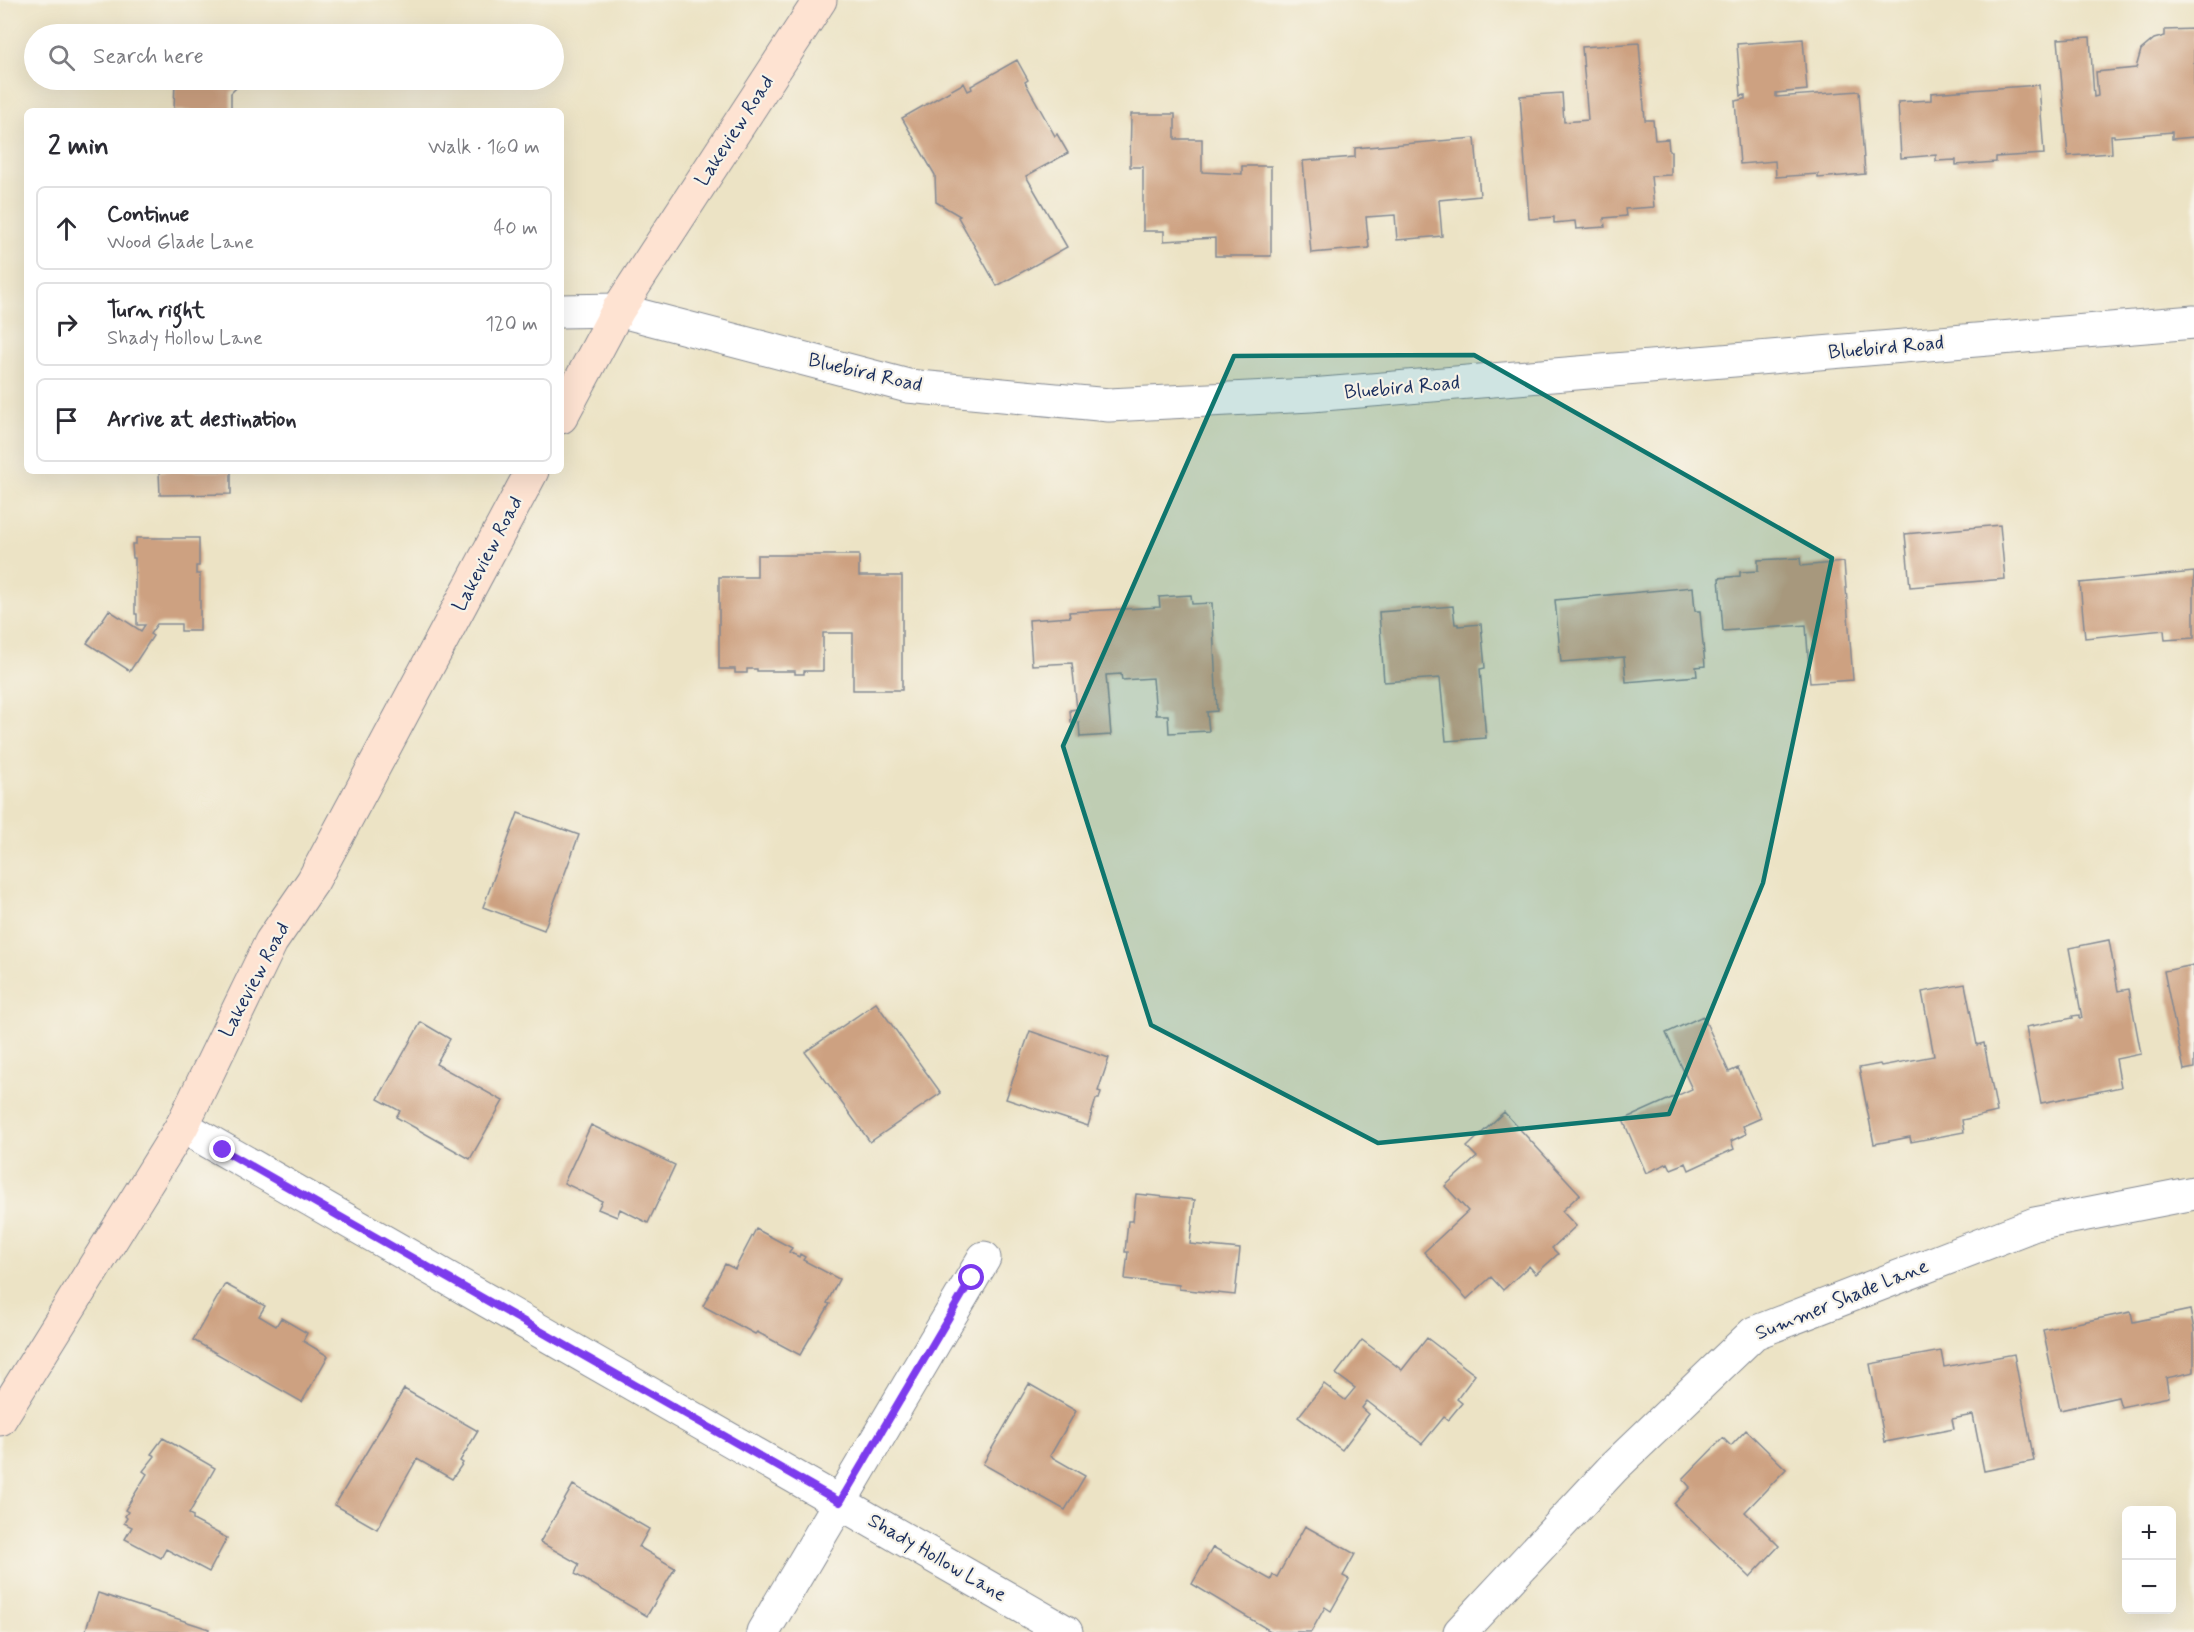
<!DOCTYPE html>
<html lang="en">
<head>
<meta charset="utf-8">
<style>
  body { margin:0; font-family:Mynerve,sans-serif; background:#f2f2f3; color:#2b2b33 }
  .controls { position:absolute; right:18px; bottom:18px; display:grid; overflow:hidden; border-radius:9px; box-shadow:0 6px 24px #0002 }
  .controls button { width:54px; height:54px; display:grid; place-items:center; padding:0; border:0; border-bottom:2px solid #e1e1e2; background:#fff; color:#2b2b33; font:30px sans-serif }
  .stop { position:absolute; width:18px; height:18px; margin:-14px; border:4px solid #7c3aed; border-radius:50%; background:#fff }
  .stop.end { background:#7c3aed; border-color:#fff; box-shadow:0 2px 6px #0008 }
  .list { margin:0; padding:0; list-style:none }
  h2 { display:flex; justify-content:space-between; align-items:center; height:78px; margin:0; padding:0 24px; font-size:26px }
  h2 small { font-size:20px; font-weight:400; color:#7c7c81 }
  .list li { display:grid; grid-template-columns:39px 1fr auto; gap:18px; align-items:center; box-sizing:border-box; height:84px; margin:0 12px 12px; padding:0 12px; border:2px solid #e1e1e2; border-radius:9px }
  .list b { display:block; font-size:22px; white-space:nowrap }
  .list p { margin:0; font-size:20px; white-space:nowrap; color:#7c7c81 }
  .list em { font-size:20px; font-style:normal; color:#7c7c81 }
  .icon { flex:none; width:33px; height:33px; fill:none; stroke:currentColor; stroke-width:2; stroke-linecap:round; stroke-linejoin:round }
  .map { position:relative; flex:none; width:2194px; height:1632px; overflow:hidden }
  .search { position:absolute; background:#fff; box-shadow:0 6px 24px #0002; left:24px; top:24px; width:540px; height:66px; display:flex; align-items:center; gap:15px; box-sizing:border-box; padding:0 21px; border-radius:33px; color:#7c7c81; font-size:22px }
  .panel { position:absolute; background:#fff; box-shadow:0 6px 24px #0002; left:24px; top:108px; width:540px; height:366px; border-radius:9px }
  .map>svg:first-child { display:block }
  .building { fill:#cda181 }
  .lines { fill:none; stroke-linecap:round; stroke-linejoin:round }
  .street-casing { stroke:#848992; stroke-width:35 }
  .secondary-casing { stroke:#848992; stroke-width:35 }
  .street { stroke:#fff; stroke-width:33 }
  .secondary { stroke:#fee3d2; stroke-width:33 }
  .route { stroke:#7c3aed; stroke-width:8 }
  .marked { fill:#0f766e; fill-opacity:0.2; stroke:#0f766e; stroke-width:4.5; stroke-linejoin:round }
  .labels { text-anchor:middle; dominant-baseline:central; stroke-width:4.5; stroke-linejoin:round; paint-order:stroke }
  .street-label { font-size:20px; fill:#1b2f5e; stroke:#f7f3e8 }
</style>
</head>
<body>
<div class="map">
<svg width="2194" height="1632" viewBox="0 0 2194 1632">
  <rect width="100%" height="100%" fill="#f7f3e8"/>
  <filter id="ink" filterUnits="userSpaceOnUse"><feTurbulence type="fractalNoise" baseFrequency=".0167" numOctaves="2"/><feDisplacementMap in="SourceGraphic" scale="12" xChannelSelector="R" yChannelSelector="G"/><feConvolveMatrix kernelMatrix="1 2 1 2 8 2 1 2 1" color-interpolation-filters="sRGB"/></filter>
  <filter id="wash" filterUnits="userSpaceOnUse"><feTurbulence type="fractalNoise" baseFrequency=".008" numOctaves="4" result="noise"/><feDisplacementMap in="SourceGraphic" scale="24" xChannelSelector="R" yChannelSelector="G"/><feGaussianBlur stdDeviation="1.35" result="paint"/><feColorMatrix in="noise" values="0 0 0 0 0 0 0 0 0 0 0 0 0 0 0 0 0 1.4 0 .05"/><feComposite in="paint" operator="in"/></filter>
  <g filter="url(#wash)">
    <rect width="100%" height="100%" fill="#ece3c5"/>
    <g id="blocks">
      <path class="building" d="M2194,29V137L2172,139V132L2114,137V135H2111L2112,153L2068,156L2058,39L2090,37L2094,97L2098,96L2096,72L2136,68L2141,50L2154,39L2165,36V30Z
        M1803,39L1807,90L1776,93V97L1859,91L1865,174L1818,178V174L1776,177L1775,161L1740,164L1735,101L1745,99V95L1741,96L1737,44Z
        M1639,43L1645,120H1653L1655,140L1668,139L1669,151H1671V175L1651,176L1654,207L1625,209L1626,216L1604,218L1605,227L1576,229L1575,221L1554,223V217L1529,219L1520,96L1562,93L1564,122L1588,120L1582,47Z
        M1017,60L1028,80L1025,82L1055,136L1057,134L1068,153L1026,176L1067,247L997,286L958,217L960,216L936,202L935,175L902,118L964,83L968,91L972,89L971,86Z
        M175,80H234L237,87L231,93V111H174Z
        M2039,85L2044,154L1996,157V162L1956,165V160L1936,161V155L1901,158L1898,102L1931,100V93Z
        M1131,114H1175V139H1202V172L1242,174V166H1271V256H1215V238L1164,241V231H1143V167H1130Z
        M1475,138L1480,196L1439,200L1442,236L1397,240L1395,215L1366,217L1369,248L1311,253L1303,161L1355,157V148Z
        M159,471H231V494L160,495Z
        M2000,525L2005,579L1910,587L1905,534Z
        M136,538H199V566H196V574H200V631H181V624H157L150,634L153,636L130,671L87,643L109,610L141,631L145,625H137V614H135V558H133L132,544H136Z
        M757,555H859V576H902V690H853V633H823V671H804V674H795V671H757V669H747V673H735V669H719V577H757Z
        M1800,558L1801,566L1844,562L1853,680L1810,683L1806,625L1723,631L1719,578L1740,576V572L1758,571V560Z
        M2194,572V638L2165,640L2164,630L2085,638L2080,583Z
        M1693,587L1695,611H1700L1705,666L1696,667L1697,676L1626,682L1624,657L1561,662L1555,600Z
        M1191,595L1192,604L1212,603L1217,711L1207,712L1209,731L1169,733L1168,715H1156L1153,678L1122,680L1121,674L1106,675L1111,735L1080,737L1079,722L1071,723L1070,710L1077,709L1072,663L1032,665L1029,620L1070,617L1069,612L1160,607L1159,597Z
        M1453,606L1455,624H1458V626L1481,624L1485,668L1480,669L1486,738L1446,741L1440,678L1384,682L1379,612Z
        M518,813L579,835L544,930L483,907Z
        M2109,940L2118,991L2129,989L2141,1054L2116,1059L2121,1087L2041,1103L2026,1027L2073,1018L2072,1016L2079,1015V1018H2082L2069,948Z
        M2194,965V1068L2184,1070L2164,971Z
        M1965,984L1977,1045L1984,1043L1997,1112L1962,1120L1964,1132L1911,1142L1910,1137L1874,1144L1859,1068L1880,1064L1881,1066L1934,1056L1922,992Z
        M876,1003L941,1093L870,1142L805,1052Z
        M1703,1016L1729,1072L1738,1068L1761,1118L1743,1126L1746,1134L1731,1141L1734,1149L1689,1170L1686,1163L1671,1169L1668,1163L1646,1173L1623,1120L1692,1089L1666,1033Z
        M421,1022L450,1039L436,1064L503,1101L470,1159L396,1117L400,1111L378,1099Z
        M1030,1031L1109,1058L1098,1091L1101,1092L1099,1099H1096L1088,1126L1006,1099Z
        M1504,1112L1580,1194L1562,1211L1576,1226L1552,1248L1558,1254L1536,1274L1529,1266L1503,1290L1491,1277L1467,1299L1424,1252L1468,1211L1445,1186L1477,1157L1467,1147Z
        M591,1125L675,1165L648,1223L620,1209L617,1217L598,1209L602,1201L564,1183Z
        M1136,1194L1195,1200L1190,1244L1240,1249L1235,1295L1179,1289V1285L1125,1279L1128,1252H1125L1128,1221H1133Z
        M756,1229L792,1248L789,1252L799,1257L800,1254L805,1257L803,1260L839,1279L827,1303L830,1304L800,1355L757,1332L755,1334L703,1306L725,1264L735,1269Z
        M225,1284L265,1306L259,1316L276,1326L281,1318L307,1333L303,1341L328,1356L302,1402L193,1340Z
        M2190,1310L2194,1329V1372L2166,1378L2169,1397L2121,1407L2118,1397L2060,1410L2043,1330L2131,1312L2133,1322Z
        M1427,1338L1475,1375L1457,1399L1462,1403L1448,1420L1444,1417L1422,1444L1367,1401L1362,1408L1369,1414L1342,1450L1298,1417L1324,1384L1345,1400L1355,1388L1336,1374L1362,1340L1402,1370Z
        M1941,1351L1944,1367L2014,1354L2034,1461L1984,1471L1973,1415L1952,1419L1954,1429L1885,1442L1870,1364Z
        M1029,1384L1076,1411L1050,1456L1085,1476L1065,1510L983,1464Z
        M404,1389L478,1431L460,1461L463,1463L452,1479L417,1459L377,1529L335,1505Z
        M1746,1430L1786,1469L1745,1512L1779,1546L1750,1577L1674,1504L1690,1487L1683,1479L1723,1438L1731,1446Z
        M163,1438L215,1468L189,1514L193,1516V1520L227,1538L209,1572L166,1549L161,1558L125,1539L132,1527L124,1523L127,1518L125,1516L128,1512L125,1510L147,1474L143,1471L155,1456L151,1454Z
        M573,1485L649,1529L639,1547L675,1568L647,1616L575,1574L579,1564L540,1542Z
        M1305,1526L1355,1554L1343,1576L1349,1579L1331,1611L1325,1607L1311,1632H1272L1192,1584L1213,1547L1271,1580L1273,1575L1277,1577Z
        M98,1593L209,1629L208,1632H85Z"/>
    </g>
  </g>
  <g filter="url(#ink)">
    <use href="#blocks" fill-opacity="0" stroke="#848992" stroke-width="1.5"/>
    <g class="lines">
      <defs>
        <path id="street" d="M561,311L618,310L908,386L1109,405L1311,395L2194,322
          M182,1126L1066,1632
          M763,1632L984,1258
          M1460,1632L1614,1467L1754,1333L2035,1224L2194,1193"/>
        <path id="secondary" d="M561,417L618,310L820,0
          M0,1419L182,1126L271,942L313,881L532,471"/>
      </defs>
      <use href="#street" class="street-casing"/>
      <use href="#secondary" class="secondary-casing"/>
      <use href="#street" class="street"/>
      <use href="#secondary" class="secondary"/>
    </g>
  </g>
  <g class="lines" filter="url(#ink)">
    <path class="route" d="M223,1150L840,1502L972,1278"/>
  </g>
  <path class="marked" d="M1474,355L1832,558L1763,883L1669,1114L1378,1143L1151,1025L1063,746L1234,356Z"/>
  <g class="labels">
    <g class="street-label">
      <text transform="translate(735 131) rotate(-57)">Lakeview Road</text>
      <text transform="translate(1886 348) rotate(-5)">Bluebird Road</text>
      <text transform="translate(865 373) rotate(13)">Bluebird Road</text>
      <text transform="translate(1402 388) rotate(-5)">Bluebird Road</text>
      <text transform="translate(488 554) rotate(-62)">Lakeview Road</text>
      <text transform="translate(255 980) rotate(-62)">Lakeview Road</text>
      <text transform="translate(1842 1300) rotate(-22)">Summer Shade Lane</text>
      <text transform="translate(937 1558) rotate(30)">Shady Hollow Lane</text>
    </g>
  </g>
</svg>
<div class="controls">
<button>+</button>
<button>−</button>
</div>
<div class="stop" style="left:972px;top:1278px"></div>
<div class="stop end" style="left:223px;top:1150px"></div>
<div class="search"><svg class="icon" aria-label="search" viewBox="0 0 24 24"><circle cx="10" cy="10" r="6"/><path d="M15 15l6 6"/></svg>Search here</div>
<section class="panel">
<h2>2 min<small>Walk · 160 m</small></h2>
<ul class="list">
<li><svg class="icon" aria-label="ahead" viewBox="0 0 24 24"><path d="M12 20V5M6 11l6-6 6 6"/></svg><div><b>Continue</b><p>Wood Glade Lane</p></div><em>40 m</em></li>
<li><svg class="icon" aria-label="right" viewBox="0 0 24 24"><path d="M7 20v-9h11M14 6l5 5-5 5"/></svg><div><b>Turn right</b><p>Shady Hollow Lane</p></div><em>120 m</em></li>
<li><svg class="icon" aria-label="arrive" viewBox="0 0 24 24"><path d="M6 21V4h12l-3 4 3 4H6"/></svg><div><b>Arrive at destination</b></div></li>
</ul>
</section>
</div>
</body>
</html>
